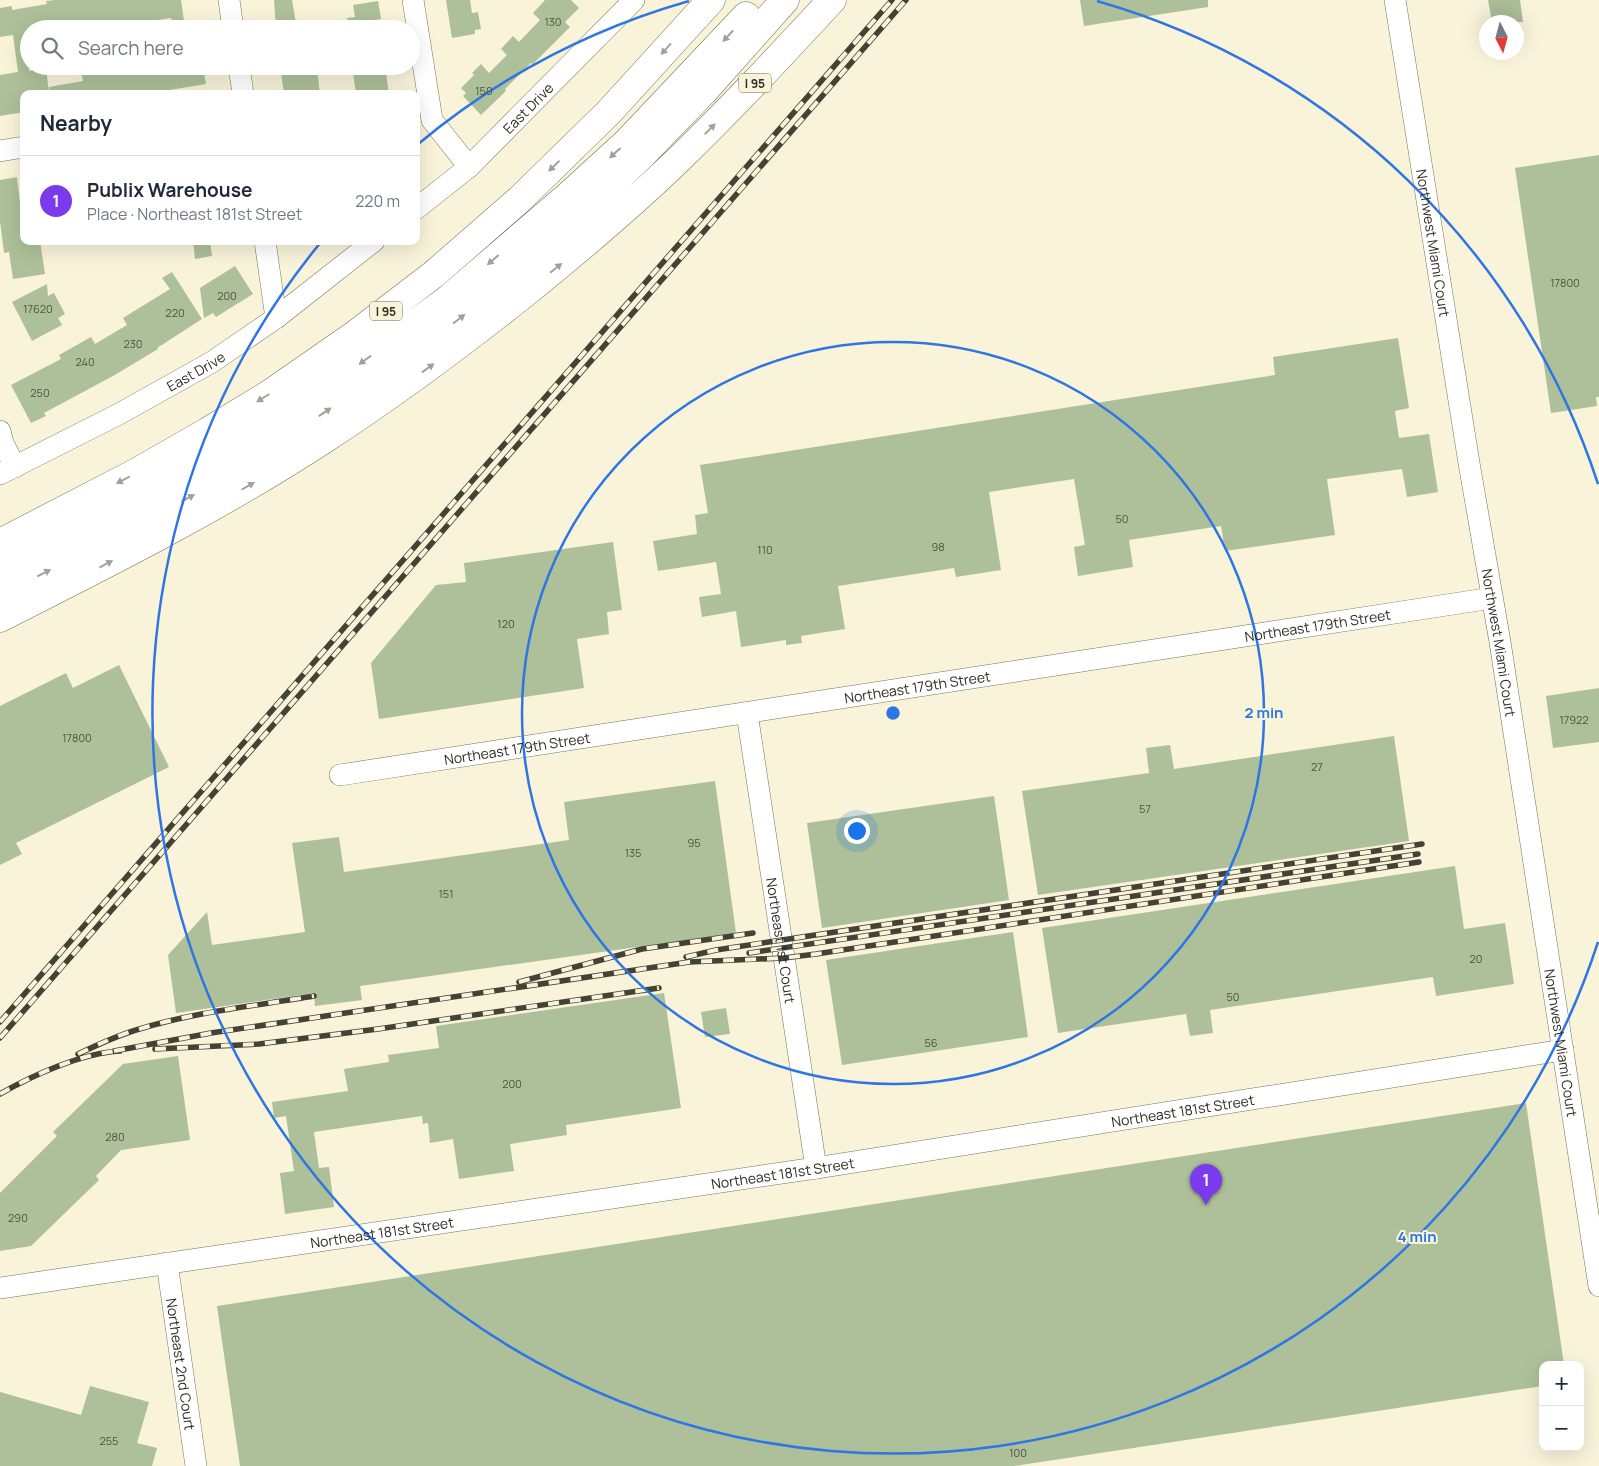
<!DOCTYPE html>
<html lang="en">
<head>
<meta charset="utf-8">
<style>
  body { margin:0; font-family:Manrope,sans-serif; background:#f2f2f3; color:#1f2937 }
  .controls { position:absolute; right:15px; bottom:15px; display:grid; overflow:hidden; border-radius:10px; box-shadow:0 5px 20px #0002 }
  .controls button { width:45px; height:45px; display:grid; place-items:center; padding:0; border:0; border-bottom:1px solid #e0e1e3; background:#fff; color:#1f2937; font:25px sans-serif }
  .compass { position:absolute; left:1479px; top:15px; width:45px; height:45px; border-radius:50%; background:#fff; box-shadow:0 5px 20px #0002; rotate:174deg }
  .you { position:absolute; left:856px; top:830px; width:18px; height:18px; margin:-12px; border:4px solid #fff; border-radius:50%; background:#1a73e8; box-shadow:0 0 0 8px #1a73e833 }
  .badge { display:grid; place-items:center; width:32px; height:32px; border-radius:50%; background:#7c3aed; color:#fff; font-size:16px; font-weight:700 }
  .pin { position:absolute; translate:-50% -41px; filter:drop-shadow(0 1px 2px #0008) }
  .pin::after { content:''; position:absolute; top:26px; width:18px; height:15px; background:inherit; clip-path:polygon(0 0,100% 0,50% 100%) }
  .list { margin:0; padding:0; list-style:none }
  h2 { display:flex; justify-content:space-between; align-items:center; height:65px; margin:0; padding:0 20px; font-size:21px }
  h2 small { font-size:16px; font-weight:400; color:#747a83 }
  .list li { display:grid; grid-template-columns:32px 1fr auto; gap:15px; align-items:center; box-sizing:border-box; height:90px; padding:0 20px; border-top:1px solid #e0e1e3 }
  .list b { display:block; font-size:19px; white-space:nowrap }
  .list p { margin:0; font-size:16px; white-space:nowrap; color:#747a83 }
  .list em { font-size:16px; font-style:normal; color:#747a83 }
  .icon { flex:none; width:28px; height:28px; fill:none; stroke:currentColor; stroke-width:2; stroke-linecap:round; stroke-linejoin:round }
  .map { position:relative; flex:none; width:1599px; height:1466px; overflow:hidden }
  .search { position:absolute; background:#fff; box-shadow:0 5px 20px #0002; left:20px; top:20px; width:400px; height:55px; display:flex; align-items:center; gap:12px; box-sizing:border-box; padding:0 18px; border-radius:28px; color:#747a83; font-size:19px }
  .panel { position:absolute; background:#fff; box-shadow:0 5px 20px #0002; left:20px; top:90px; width:400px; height:155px; border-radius:10px }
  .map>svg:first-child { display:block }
  .building { fill:#adc099 }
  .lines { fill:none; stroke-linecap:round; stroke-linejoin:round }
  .minor-casing { stroke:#76725b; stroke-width:22 }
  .highway-casing { stroke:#76725b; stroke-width:29 }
  .minor { stroke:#fff; stroke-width:21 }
  .highway { stroke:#fff; stroke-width:28 }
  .rail-casing { stroke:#444136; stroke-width:5.5 }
  .rail { stroke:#f9f3da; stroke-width:4; stroke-dasharray:11; stroke-linecap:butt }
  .oneway { fill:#a1a09c }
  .ring { fill:none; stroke:#2d76e3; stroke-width:2.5 }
  .labels { text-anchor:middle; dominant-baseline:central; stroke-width:4; stroke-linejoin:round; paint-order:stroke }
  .number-label { font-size:11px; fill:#4e5140 }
  .shield { fill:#f9f3da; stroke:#6c685a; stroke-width:1 }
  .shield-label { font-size:12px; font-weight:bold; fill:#2f2c23 }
  .street-label { font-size:14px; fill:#2f2c23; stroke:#f9f3da }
  .centre { fill:#2d76e3; stroke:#f9f3da; stroke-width:2.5 }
  .ring-label { font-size:15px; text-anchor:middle; font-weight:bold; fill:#2d76e3; stroke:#f9f3da; stroke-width:4; stroke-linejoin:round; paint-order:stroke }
</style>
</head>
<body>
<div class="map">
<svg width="1599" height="1466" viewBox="0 0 1599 1466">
  <rect width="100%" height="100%" fill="#f9f3da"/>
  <path class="building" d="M55,0H181L184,21L172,23L171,18L104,29H29V71L46,68L49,93V87L83,81L80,66H203L206,84L145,94H24V112L0,116V75L18,72L13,35L0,37V8L12,6V10L47,4L46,1Z
    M274,0H292L297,29H276Z
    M446,0H470L472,13L478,12L481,29L475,30V34L452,38Z
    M545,0H571L579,8L565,22L570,27L533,64L531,63L505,89L506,91L481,115L463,96L466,93L461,88L474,75L472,73L481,64L489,73L507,55L501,49L513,36L519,42L540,20L533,13Z
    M1080,0H1208V7L1084,26Z
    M1488,0H1520L1523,22H1492Z
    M378,1L381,19L376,20L377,29H349L347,18L355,17L353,5Z
    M352,66H385L389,94H356Z
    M317,68L320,94H284L281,73Z
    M1599,155V397H1596L1597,406L1551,413L1515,168Z
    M17,177L20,203L24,202V241H40L45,274L13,279L9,252L4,253L0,221V180Z
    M193,241H210L212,256L195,259Z
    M235,266L253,294L216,317L213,313L204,318L200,288Z
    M172,272L202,319L157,348L158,349L113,376L44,413L46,416L31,423L11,385L61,359L59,355L91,337L95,344L127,325L123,318L170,289L162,278Z
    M47,284L48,296L54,293L65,314L58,318L62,325L32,341L12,302Z
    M1398,338L1409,408L1395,411L1399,438L1429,434L1438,492L1407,497L1402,469L1327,479L1335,535L1225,551L1221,526L1129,540L1133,567L1078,576L1074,547L1085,545L1074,479L989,492L1001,570L956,577L954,568L838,586L845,629L801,636L802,643L786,645V640L741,647L736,611L702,617L699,597L721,594L716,562L658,571L653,541L697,534L695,515L708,513L700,465L1275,375L1273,357Z
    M613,542L622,610L607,612L609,634L577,639L584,688L379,719L371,663L436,585L466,582L464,563Z
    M119,665L169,767L16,843L22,854L0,865V706L66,673L73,688Z
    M1599,688V742L1553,748L1546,696Z
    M1394,736L1409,841L1038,895L1022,791L1149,773L1146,748L1170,745L1174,769Z
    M715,781L736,933L360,986L362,1000L315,1006L314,993L176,1013L168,955L207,912L212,945L305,932L292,843L339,837L344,872L569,840L564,802Z
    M994,796L1009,900L822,928L807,823Z
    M1455,866L1464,929L1505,923L1514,984L1436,996L1433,977L1210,1010L1213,1033L1190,1036L1186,1014L1058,1033L1042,928Z
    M1013,932L1028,1037L842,1065L826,960Z
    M664,993L681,1108L566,1125L567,1135L510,1144L514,1171L459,1179L453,1139L430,1143L428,1123L423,1124L422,1116L314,1132L319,1168L329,1167L334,1207L285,1214L280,1173L294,1171L286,1116L274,1118L272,1102L348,1091L344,1069L389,1062L388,1055L439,1048L436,1026Z
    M726,1008L730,1034L705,1037L701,1012Z
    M178,1056L190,1140L121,1150L96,1176L99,1180L31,1246L0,1251V1193L57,1136L53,1132L123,1064Z
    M1526,1103L1564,1365H1543V1386L1014,1466H240L217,1306Z
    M90,1386L149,1402L137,1443L157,1448L152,1466H0V1392L81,1415Z"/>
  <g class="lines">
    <defs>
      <g id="minor">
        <path d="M229,0L233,29"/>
        <path d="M413,0L432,120L469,167"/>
        <path id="s1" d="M1395,0L1469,463L1500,642L1599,1286"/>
        <path d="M239,66L243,94"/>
        <path d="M0,151L24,147"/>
        <path id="s2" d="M416,209L469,167L634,0"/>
        <path d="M265,241L276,318"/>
        <path d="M0,431L3,443L15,467"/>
        <path id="s3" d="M0,474L119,414L212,362L276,318L374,241"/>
        <path id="s4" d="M747,713L816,1168"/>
        <path id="s5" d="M340,775L1492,598"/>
        <path id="s6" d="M167,1263L196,1466"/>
        <path id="s7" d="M0,1288L816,1168L1563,1050"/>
      </g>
      <path id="highway" d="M0,543L137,472L207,432L271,393L353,336L434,274L520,199L609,112L711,0
        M0,572L43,551L227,452L336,382L447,300L568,196L627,142L746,16
        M0,595L195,494L296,432L377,377L462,317L574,219L642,155L703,92L785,0
        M0,618C111,562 222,506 326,438C395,393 461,344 525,293C577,251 628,208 676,162C730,110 781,55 832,0"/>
    </defs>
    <use href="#minor" class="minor-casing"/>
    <use href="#highway" class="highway-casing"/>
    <use href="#minor" class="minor"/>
    <use href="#highway" class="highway"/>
    <defs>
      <path id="rail" d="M749,953L1418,854
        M686,957L716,950L782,940L1422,844
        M519,982L642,949L753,933
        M0,1022L892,0
        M0,1038L906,0
        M155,1049L259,1044L378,1029L659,988
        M114,1051L211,1033L689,962L784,958L816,954L1419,862
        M78,1054C97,1045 116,1036 136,1030C193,1012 254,1006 314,996
        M0,1094C33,1075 82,1053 120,1051"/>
    </defs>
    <use href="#rail" class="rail-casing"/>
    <use href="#rail" class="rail"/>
  </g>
  <defs><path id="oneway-solid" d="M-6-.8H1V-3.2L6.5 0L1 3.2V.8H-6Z" transform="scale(1.25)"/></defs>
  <g class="oneway">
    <use href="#oneway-solid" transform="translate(728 36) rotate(133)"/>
    <use href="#oneway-solid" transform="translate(666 49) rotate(132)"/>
    <use href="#oneway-solid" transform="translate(710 129) rotate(-45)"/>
    <use href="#oneway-solid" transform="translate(615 153) rotate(138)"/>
    <use href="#oneway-solid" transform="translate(554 166) rotate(136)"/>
    <use href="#oneway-solid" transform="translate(493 260) rotate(139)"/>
    <use href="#oneway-solid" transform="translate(556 268) rotate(-39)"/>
    <use href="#oneway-solid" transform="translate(459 319) rotate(-37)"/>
    <use href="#oneway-solid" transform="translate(365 360) rotate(144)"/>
    <use href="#oneway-solid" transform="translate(428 368) rotate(-36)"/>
    <use href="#oneway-solid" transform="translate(263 398) rotate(148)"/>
    <use href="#oneway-solid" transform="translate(325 412) rotate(-34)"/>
    <use href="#oneway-solid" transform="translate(123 480) rotate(153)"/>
    <use href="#oneway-solid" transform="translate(248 486) rotate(-30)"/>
    <use href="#oneway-solid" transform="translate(188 498) rotate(-28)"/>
    <use href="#oneway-solid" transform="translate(106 564) rotate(-28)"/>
    <use href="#oneway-solid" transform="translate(44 573) rotate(-27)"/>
  </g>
  <g class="ring">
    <circle cx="893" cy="713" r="371"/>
    <path d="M1598 942A741 741 0 1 1 321 242M417 145A741 741 0 0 1 689 1M1097 1A741 741 0 0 1 1598 484"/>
  </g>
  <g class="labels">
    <g class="number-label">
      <text x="553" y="21">130</text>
      <text x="484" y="90">150</text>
      <text x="1565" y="282">17800</text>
      <text x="227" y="295">200</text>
      <text x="38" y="308">17620</text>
      <text x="175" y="312">220</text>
      <text x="133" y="343">230</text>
      <text x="85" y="361">240</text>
      <text x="40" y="392">250</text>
      <text x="1122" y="518">50</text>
      <text x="938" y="546">98</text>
      <text x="765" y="549">110</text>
      <text x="506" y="623">120</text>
      <text x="1574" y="719">17922</text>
      <text x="77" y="737">17800</text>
      <text x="1317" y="766">27</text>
      <text x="1145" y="808">57</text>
      <text x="694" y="842">95</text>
      <text x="633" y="852">135</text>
      <text x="446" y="893">151</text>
      <text x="1476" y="958">20</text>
      <text x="1233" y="996">50</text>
      <text x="931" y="1042">56</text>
      <text x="512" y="1083">200</text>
      <text x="115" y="1136">280</text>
      <text x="18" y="1217">290</text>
      <text x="109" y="1440">255</text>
      <text x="1018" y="1452">100</text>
    </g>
    <g class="shield">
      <rect x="739" y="73.5" width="32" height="19" rx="4"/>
      <rect x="370" y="301.5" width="32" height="19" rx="4"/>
    </g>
    <g class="shield-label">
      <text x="755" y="83">I 95</text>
      <text x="386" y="311">I 95</text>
    </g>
    <g class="street-label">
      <text stroke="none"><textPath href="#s2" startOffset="151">East Drive</textPath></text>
      <text stroke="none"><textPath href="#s1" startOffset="246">Northwest Miami Court</textPath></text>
      <text stroke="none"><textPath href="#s3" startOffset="221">East Drive</textPath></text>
      <text stroke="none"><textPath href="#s5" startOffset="989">Northeast 179th Street</textPath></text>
      <text stroke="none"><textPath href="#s1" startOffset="651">Northwest Miami Court</textPath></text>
      <text stroke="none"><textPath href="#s5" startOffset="584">Northeast 179th Street</textPath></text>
      <text stroke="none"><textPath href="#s5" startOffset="179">Northeast 179th Street</textPath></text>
      <text stroke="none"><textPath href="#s4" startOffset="230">Northeast 1st Court</textPath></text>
      <text stroke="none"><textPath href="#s1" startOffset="1056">Northwest Miami Court</textPath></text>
      <text stroke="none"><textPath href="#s7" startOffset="1196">Northeast 181st Street</textPath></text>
      <text stroke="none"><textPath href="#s7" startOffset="791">Northeast 181st Street</textPath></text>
      <text stroke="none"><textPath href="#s7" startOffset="386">Northeast 181st Street</textPath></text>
      <text stroke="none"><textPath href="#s6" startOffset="102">Northeast 2nd Court</textPath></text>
    </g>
  </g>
  <circle cx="893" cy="713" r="8" class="centre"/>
  <g class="ring-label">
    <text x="1264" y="718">2 min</text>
    <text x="1417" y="1242">4 min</text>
  </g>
</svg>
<div class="controls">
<button>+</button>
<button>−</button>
</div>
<svg class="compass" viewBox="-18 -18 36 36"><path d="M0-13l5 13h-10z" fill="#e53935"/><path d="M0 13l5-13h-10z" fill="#747a83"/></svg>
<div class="you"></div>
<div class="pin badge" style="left:1206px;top:1205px">1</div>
<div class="search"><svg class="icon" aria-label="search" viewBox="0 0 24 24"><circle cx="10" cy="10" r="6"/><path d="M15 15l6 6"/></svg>Search here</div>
<section class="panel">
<h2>Nearby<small></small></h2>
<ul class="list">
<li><span class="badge">1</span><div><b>Publix Warehouse</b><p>Place · Northeast 181st Street</p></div><em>220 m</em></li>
</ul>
</section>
</div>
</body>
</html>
